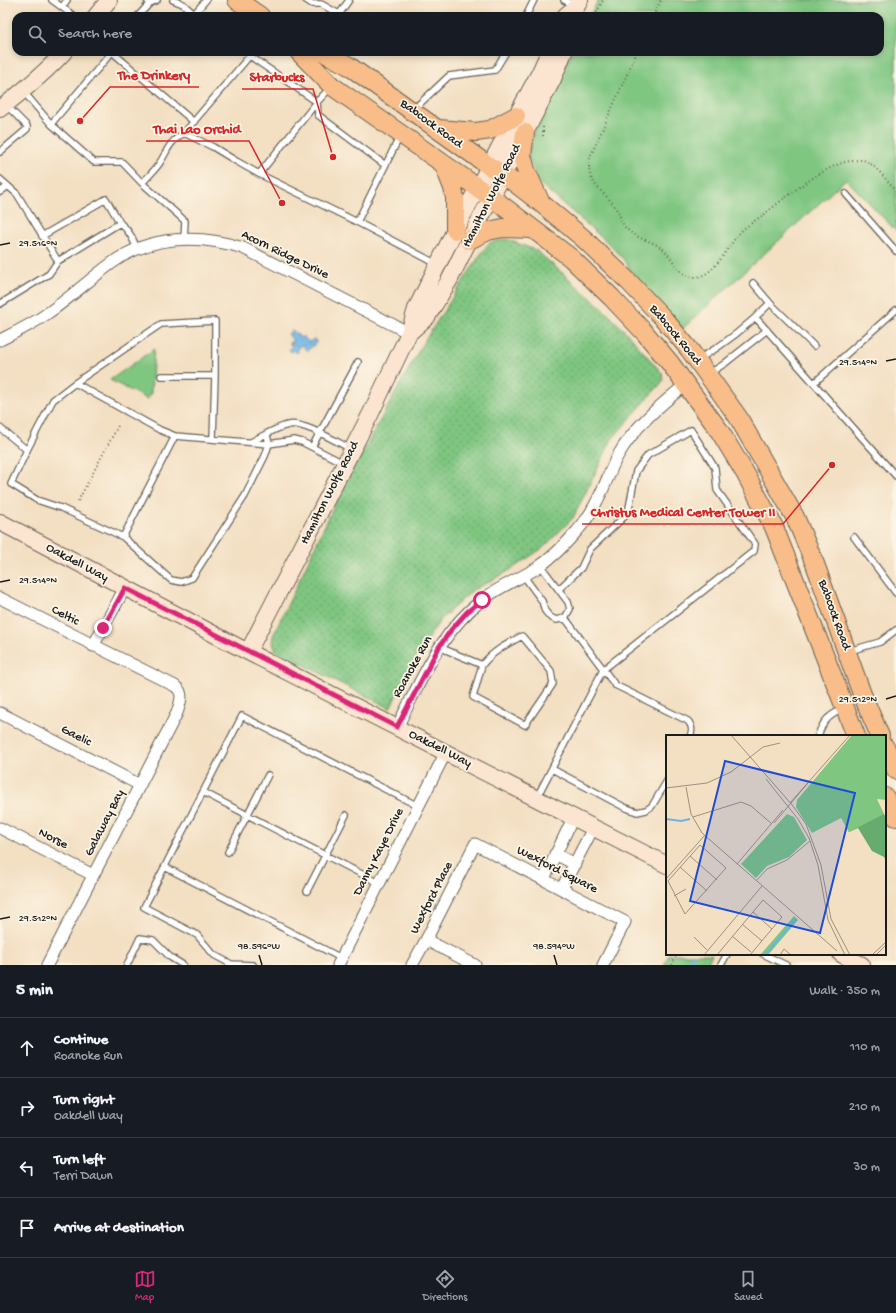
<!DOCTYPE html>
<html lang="en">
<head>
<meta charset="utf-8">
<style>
  body { margin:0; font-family:"Gochi Hand",sans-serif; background:#20242c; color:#f1f3f6 }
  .stop { position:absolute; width:12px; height:12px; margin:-9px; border:3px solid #db2777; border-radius:50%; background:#fff }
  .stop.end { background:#db2777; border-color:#fff; box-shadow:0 1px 4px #0008 }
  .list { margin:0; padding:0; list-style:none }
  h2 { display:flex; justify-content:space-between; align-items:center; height:52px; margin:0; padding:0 16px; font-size:17px }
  h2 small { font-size:13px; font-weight:400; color:#9ea1a6 }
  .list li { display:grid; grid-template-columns:26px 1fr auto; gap:12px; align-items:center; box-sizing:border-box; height:60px; padding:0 16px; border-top:1px solid #363941 }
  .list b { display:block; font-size:15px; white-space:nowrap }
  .list p { margin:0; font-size:13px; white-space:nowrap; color:#9ea1a6 }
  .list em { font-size:13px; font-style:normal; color:#9ea1a6 }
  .icon { flex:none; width:22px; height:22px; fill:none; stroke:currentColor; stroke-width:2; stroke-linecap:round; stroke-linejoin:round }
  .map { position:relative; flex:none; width:896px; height:965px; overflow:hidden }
  .search { position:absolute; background:#171b24; box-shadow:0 2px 6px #0003; left:12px; right:12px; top:12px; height:44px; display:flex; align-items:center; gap:10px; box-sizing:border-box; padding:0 14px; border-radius:12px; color:#9ea1a6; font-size:15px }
  .sheet { height:292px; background:#171b24 }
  nav { display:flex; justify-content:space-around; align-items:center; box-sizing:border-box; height:56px; border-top:1px solid #363941; background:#171b24; font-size:11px; color:#9ea1a6 }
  nav a { display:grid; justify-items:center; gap:2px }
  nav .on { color:#db2777 }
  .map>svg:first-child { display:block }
  .grass { fill:url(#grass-dots); stroke:#4e714e }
  .park { fill:#7fc681; stroke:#4e714e }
  .water { fill:url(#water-waves); stroke:#446880 }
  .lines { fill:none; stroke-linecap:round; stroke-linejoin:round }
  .stream { stroke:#6cb3e3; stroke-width:3 }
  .lane-casing { stroke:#676056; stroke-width:8 }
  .street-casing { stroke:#676056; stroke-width:13 }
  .secondary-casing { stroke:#676056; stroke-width:18 }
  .primary-casing { stroke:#676056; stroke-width:20 }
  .path { stroke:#676056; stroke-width:2; stroke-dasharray:1 3; stroke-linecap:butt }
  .lane { stroke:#fff; stroke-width:5.5 }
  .street { stroke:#fff; stroke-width:11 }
  .secondary { stroke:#fce5d0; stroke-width:16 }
  .primary { stroke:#f8bd89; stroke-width:18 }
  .route { stroke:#db2777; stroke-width:5 }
  .ticks { fill:none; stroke:#1c1c1c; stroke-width:1.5 }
  .labels { text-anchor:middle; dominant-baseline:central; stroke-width:3.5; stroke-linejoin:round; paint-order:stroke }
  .street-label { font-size:13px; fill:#1c1c1c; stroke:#fcf5e5 }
  .inset-river { fill:none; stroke:#6cb3e3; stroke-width:2 }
  .inset-road { fill:none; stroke:#9d9180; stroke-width:1 }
  .view { fill:#1d4ed8; fill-opacity:0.15; stroke:#1d4ed8; stroke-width:2 }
  .inset-edge { fill:none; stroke:#1c1c1c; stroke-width:2 }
  .ticks-label { font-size:10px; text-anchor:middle; fill:#1c1c1c; stroke:#fcf5e5; stroke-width:3.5; stroke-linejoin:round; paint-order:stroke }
  .leader { fill:none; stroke:#d62828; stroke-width:1.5 }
  .callout-dot { fill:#d62828; stroke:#fcf5e5; stroke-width:1.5 }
  .callout-label { font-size:14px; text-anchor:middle; font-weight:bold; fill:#d62828; stroke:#fcf5e5; stroke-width:3.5; stroke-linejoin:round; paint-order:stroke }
</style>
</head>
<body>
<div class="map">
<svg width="896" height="965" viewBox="0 0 896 965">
  <defs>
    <pattern id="grass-dots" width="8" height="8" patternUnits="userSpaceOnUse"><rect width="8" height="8" fill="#7fc681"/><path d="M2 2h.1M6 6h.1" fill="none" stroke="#67a069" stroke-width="1.8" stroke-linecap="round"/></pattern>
    <pattern id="water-waves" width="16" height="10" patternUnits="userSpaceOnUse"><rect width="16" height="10" fill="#6cb3e3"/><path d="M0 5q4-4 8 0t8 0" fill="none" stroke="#5d99c2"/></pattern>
  </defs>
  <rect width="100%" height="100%" fill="#fcf5e5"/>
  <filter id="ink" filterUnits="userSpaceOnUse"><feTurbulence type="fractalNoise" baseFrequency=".025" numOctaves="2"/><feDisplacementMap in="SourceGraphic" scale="8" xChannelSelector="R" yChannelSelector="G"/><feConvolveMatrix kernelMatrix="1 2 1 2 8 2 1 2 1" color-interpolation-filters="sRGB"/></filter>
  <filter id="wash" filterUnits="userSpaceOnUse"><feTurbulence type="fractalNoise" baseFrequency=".012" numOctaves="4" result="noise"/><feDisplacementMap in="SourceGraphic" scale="16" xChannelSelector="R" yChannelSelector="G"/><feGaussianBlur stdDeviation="0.9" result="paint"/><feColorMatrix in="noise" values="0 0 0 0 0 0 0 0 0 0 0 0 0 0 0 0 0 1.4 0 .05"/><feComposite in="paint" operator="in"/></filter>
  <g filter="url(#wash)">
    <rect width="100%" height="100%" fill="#f3dfc2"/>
    <path class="grass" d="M507,239L537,251L600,306L624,330L662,373L663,381L612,439L573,518L543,548L507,572L473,590L442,618L419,651L390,708L276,651L272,641L273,636L342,489L423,343L480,255L489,243Z"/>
    <path class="park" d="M598,0H896V231L846,179L681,330L639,281L623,259L607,242L539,183L528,156L536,122L572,52H880V16H590Z
      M154,349L151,393L147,399L110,380Z
      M669,954H712L707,965H664Z"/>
    <path class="water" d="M293,330L301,338L303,336L309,342L314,339L316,341V343L307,351L301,345L297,349L298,351L297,353L293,350L291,352L289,349L292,346L289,343L293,340L288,334Z"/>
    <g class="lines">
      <path class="stream" d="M688,965L693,954"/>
    </g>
  </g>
  <g filter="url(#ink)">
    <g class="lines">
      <defs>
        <path id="lane" d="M52,0L74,16
          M173,0L183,4L194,14L206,0
          M306,0L312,4H321L339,14
          M564,0L575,5
          M150,3L157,0
          M62,7L67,0
          M138,16L150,3L147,0
          M338,16L349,0
          M526,16L534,0
          M253,52L184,133L213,147L236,161L259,174L357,222L437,264
          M250,56L317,102L259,174
          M331,87L317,102L318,115L385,165
          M23,91L51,124L94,162H122L142,183L185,221L184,239
          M414,109L449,76L495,70L506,52
          M51,124L112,52L194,122
          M0,152L27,129V126L7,106
          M0,179L17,194L58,261L49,274L0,304
          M142,183C148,177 154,171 159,164C169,149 167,144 184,133
          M0,192L8,186
          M846,194L896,251
          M357,222L400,136
          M120,223C129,230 133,239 137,249
          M42,236L106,199L120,223L58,261
          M753,283L770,303
          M756,318L896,476
          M699,359C725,344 750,324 770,303L814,346
          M710,373L724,364L767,330
          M161,376H215
          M75,383L160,430L175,436L269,444L294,440L302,442L343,463
          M814,383L896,310
          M0,428L27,450
          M213,439L215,376V321L161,324L75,383L53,400L27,450L11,484L37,500L61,508L123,537L171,580L181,582L192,578L245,496L265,456L269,444L267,435
          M251,442C263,436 275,428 288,425C303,421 337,442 351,449
          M312,447L358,362
          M123,537L175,436
          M854,537L896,593
          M523,575L542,601L545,611L550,617L556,620L565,618L570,609L568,602L540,565
          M565,618L615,685L688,721C692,726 693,730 690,736
          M439,647L482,665L473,697L525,725L553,684L551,671L522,636C507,644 492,652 482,665
          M849,651L880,642L896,630
          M818,736C823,720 829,716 844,708
          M552,769L624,807L637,812L646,810L652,806L667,781
          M203,792L379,883
          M537,797L603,670L609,665L754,551L755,544L717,490L715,468L691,430L648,455L636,471L629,508L625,516L590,549L581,568L559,589
          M228,852L268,775
          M165,867L341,958
          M307,891L346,815
          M763,954L786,965
          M127,965L140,938L153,940L170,957L183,965
          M253,965L231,964L214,955L197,935L144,907L203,792L242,716L418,806
          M721,965L727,954"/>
        <path id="street" d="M0,340C16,332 33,324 48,313C70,298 90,279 112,263C150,235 200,234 243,248L409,333
          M0,598L175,686C185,693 180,703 177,713L47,965
          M93,646L125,588
          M0,713L140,785
          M397,727C421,681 440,632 482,600C499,587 519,579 537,568C552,558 565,545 577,531C587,520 595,506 601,493C607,481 611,468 617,457C634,427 659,406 685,385
          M0,828L93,875
          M555,854L575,864
          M544,879L573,818
          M562,888L593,828
          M426,940L475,965
          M338,965L446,752
          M412,965L426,940L475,844L625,922L603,965"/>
        <path id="secondary" d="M96,16L109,0
          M565,16L577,6L580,0
          M0,109C23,91 45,73 64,52
          M409,333L427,317L450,279L469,240L553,79L564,52
          M0,522L248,652L667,865
          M248,652L371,413L409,333L416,309L455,230L540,72L549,52
          M841,954L862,965"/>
        <path id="primary" d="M237,0L260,16
          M299,52L332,86L491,197L571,258L612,298L645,333L670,363L719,430L745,473L774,527L856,736
          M323,52L349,66L489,166L515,183L541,203L583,238L629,282L663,318L689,349L738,417L795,517L815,564L862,694L880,736
          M439,129L476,132L490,130L516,116
          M525,133L522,155L526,170L539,199
          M444,165L453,188L455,198V230
          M469,240L488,231L503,228L533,229
          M885,747L896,770
          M885,797L896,817"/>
      </defs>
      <use href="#lane" class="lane-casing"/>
      <use href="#street" class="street-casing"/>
      <use href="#secondary" class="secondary-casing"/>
      <use href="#primary" class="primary-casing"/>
      <path class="path" d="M595,16L603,0
        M653,16L661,0
        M637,52L591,155C582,186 608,190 619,214C621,220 623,226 628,230C637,239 650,240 660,247C673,255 677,278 696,277C714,276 727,248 737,236C744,227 755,221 763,215C785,198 816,172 842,163C847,161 857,160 863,160C873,162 889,183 896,191
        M543,127V138
        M78,501L119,424
        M672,965L677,954"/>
      <use href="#lane" class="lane"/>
      <use href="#street" class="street"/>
      <use href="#secondary" class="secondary"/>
      <use href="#primary" class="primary"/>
    </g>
  </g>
  <g class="lines" filter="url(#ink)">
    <path class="route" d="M103,628L125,588L397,727L439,647L451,630L467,612L482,600"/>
  </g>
  <path class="ticks" d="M0,245L10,243M886,361L896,359M0,582L10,580M886,699L896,696M0,919L10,917M259,955L262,965M554,955L557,965"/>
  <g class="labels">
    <g class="street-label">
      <text transform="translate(431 124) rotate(36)">Babcock Road</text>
      <text transform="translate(492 196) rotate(-63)">Hamilton Wolfe Road</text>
      <text transform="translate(285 255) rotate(26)">Acorn Ridge Drive</text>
      <text transform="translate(675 335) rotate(50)">Babcock Road</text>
      <text transform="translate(330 493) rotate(-63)">Hamilton Wolfe Road</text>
      <text transform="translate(77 563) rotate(28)">Oakdell Way</text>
      <text transform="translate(834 615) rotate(70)">Babcock Road</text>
      <text transform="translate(65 616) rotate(27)">Celtic</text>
      <text transform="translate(413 667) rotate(-61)">Roanoke Run</text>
      <text transform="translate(76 736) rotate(27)">Gaelic</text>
      <text transform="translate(440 749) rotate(27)">Oakdell Way</text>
      <text transform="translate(105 823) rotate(-63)">Galaway Bay</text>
      <text transform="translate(53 839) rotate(27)">Norse</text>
      <text transform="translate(379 852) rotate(-63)">Danny Kaye Drive</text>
      <text transform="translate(557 870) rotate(27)">Wexford Square</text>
      <text transform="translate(432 898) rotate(-63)">Wexford Place</text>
    </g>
  </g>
  <g transform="translate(666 735)">
    <rect width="220" height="220" fill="#f3dfc2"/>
    <path d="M121,79L128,82L141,105L123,122L101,131L90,143L75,129Z" fill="#7fc681"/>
    <path d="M160,38L218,79L220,83V126L218,122L206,116L192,93L183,97Z" fill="#67ab6f"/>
    <path d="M186,0H220V65L211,64L218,79L183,97L175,83L146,98L130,72L131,65ZM128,181L132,185L102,220H94Z" fill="#7fc681"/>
    <path class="inset-river" d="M0,84L15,86L24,84M99,220L130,184"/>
    <path class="inset-road" d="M65,0L127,71L140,89L155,130L165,184L184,220M83,23L97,12L114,8M100,44L132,84L143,103L152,130L162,185L179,220M20,52L25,79L36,98L171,216M0,53L41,48L65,37L83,23M124,68L184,0M27,82L75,67L85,71L106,89M108,88L142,48M34,110L60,133L19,179L2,146ZM24,121L51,145M71,129L117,75M14,132L41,156M0,144L39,100M90,146L101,134L121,125L144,106M8,161L20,154M87,177L106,194M76,189L96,206M66,201L85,217M28,202L41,215M38,220L96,151M51,220L97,165L116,182L84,220M114,220L118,214L125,220M206,220L220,207M210,220L220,210"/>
    <path class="view" d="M59,26L189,58L154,198L24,166Z"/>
    <rect width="220" height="220" class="inset-edge"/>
  </g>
  <g class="ticks-label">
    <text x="38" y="246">29.516°N</text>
    <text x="858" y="365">29.514°N</text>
    <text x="38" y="583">29.514°N</text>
    <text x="858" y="702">29.512°N</text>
    <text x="38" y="921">29.512°N</text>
    <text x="259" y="949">98.596°W</text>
    <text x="554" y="949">98.594°W</text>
  </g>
  <path class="leader" d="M80 121L110 87H199M333 157L313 89H242M282 203L249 141H146M832 465L783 524H582"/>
  <g class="callout-dot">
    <circle cx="80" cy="121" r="4"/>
    <circle cx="333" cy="157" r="4"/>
    <circle cx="282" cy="203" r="4"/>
    <circle cx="832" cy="465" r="4"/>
  </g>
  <g class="callout-label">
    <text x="154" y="79">The Drinkery</text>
    <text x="277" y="81">Starbucks</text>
    <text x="197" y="133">Thai Lao Orchid</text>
    <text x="683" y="516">Christus Medical Center Tower II</text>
  </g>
</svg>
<div class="stop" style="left:482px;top:600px"></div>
<div class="stop end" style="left:103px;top:628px"></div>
<div class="search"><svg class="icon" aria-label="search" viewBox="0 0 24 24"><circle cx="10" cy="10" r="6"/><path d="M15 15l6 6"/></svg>Search here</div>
</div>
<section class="sheet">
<h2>5 min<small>Walk · 350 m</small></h2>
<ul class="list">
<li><svg class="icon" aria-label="ahead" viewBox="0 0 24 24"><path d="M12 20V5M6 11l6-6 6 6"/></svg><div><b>Continue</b><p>Roanoke Run</p></div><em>110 m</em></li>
<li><svg class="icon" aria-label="right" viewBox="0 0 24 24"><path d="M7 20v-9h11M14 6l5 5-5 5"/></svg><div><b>Turn right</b><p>Oakdell Way</p></div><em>210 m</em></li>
<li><svg class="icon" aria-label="left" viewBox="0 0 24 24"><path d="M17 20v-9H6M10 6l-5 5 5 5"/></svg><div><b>Turn left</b><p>Terri Dawn</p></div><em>30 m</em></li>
<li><svg class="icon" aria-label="arrive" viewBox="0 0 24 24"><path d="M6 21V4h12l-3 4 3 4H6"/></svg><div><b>Arrive at destination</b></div></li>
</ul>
</section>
<nav>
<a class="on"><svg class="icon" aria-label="map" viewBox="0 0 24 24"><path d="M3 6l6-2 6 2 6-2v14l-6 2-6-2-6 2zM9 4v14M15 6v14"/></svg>Map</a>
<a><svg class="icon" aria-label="directions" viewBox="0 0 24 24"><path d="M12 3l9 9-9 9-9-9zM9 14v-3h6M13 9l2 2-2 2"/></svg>Directions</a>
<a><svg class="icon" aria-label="saved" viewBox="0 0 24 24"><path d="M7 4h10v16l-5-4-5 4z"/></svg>Saved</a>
</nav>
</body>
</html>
